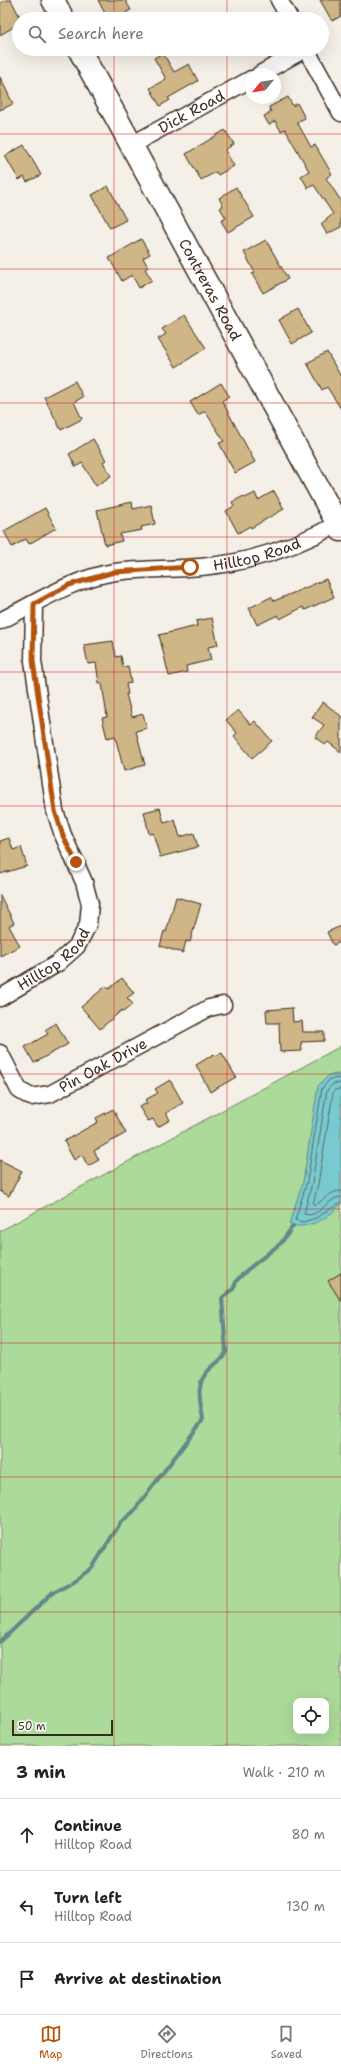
<!DOCTYPE html>
<html lang="en">
<head>
<meta charset="utf-8">
<style>
  body { margin:0; font-family:"Shantell Sans",sans-serif; background:#f2f2f2; color:#222 }
  .controls { position:absolute; right:12px; bottom:12px; display:grid; overflow:hidden; border-radius:8px; box-shadow:0 4px 16px #0002 }
  .controls button { width:36px; height:36px; display:grid; place-items:center; padding:0; border:0; border-bottom:1px solid #e0e0e0; background:#fff; color:#222; font:20px sans-serif }
  .compass { position:absolute; left:245px; top:68px; width:36px; height:36px; border-radius:50%; background:#fff; box-shadow:0 4px 16px #0002; rotate:240deg }
  .scale { position:absolute; left:12px; bottom:10px; width:101px; box-sizing:border-box; padding-left:4px; border:2px solid #3b2a1e; border-top:0; font-size:11px; line-height:14px; white-space:nowrap; color:#3b2a1e; -webkit-text-stroke:3px #fff; paint-order:stroke }
  .stop { position:absolute; width:12px; height:12px; margin:-9px; border:3px solid #b45309; border-radius:50%; background:#fff }
  .stop.end { background:#b45309; border-color:#fff; box-shadow:0 1px 4px #0008 }
  .list { margin:0; padding:0; list-style:none }
  h2 { display:flex; justify-content:space-between; align-items:center; height:52px; margin:0; padding:0 16px; font-size:17px }
  h2 small { font-size:13px; font-weight:400; color:#767676 }
  .list li { display:grid; grid-template-columns:26px 1fr auto; gap:12px; align-items:center; box-sizing:border-box; height:72px; padding:0 16px; border-top:1px solid #e0e0e0 }
  .list b { display:block; font-size:15px; white-space:nowrap }
  .list p { margin:0; font-size:13px; white-space:nowrap; color:#767676 }
  .list em { font-size:13px; font-style:normal; color:#767676 }
  .icon { flex:none; width:22px; height:22px; fill:none; stroke:currentColor; stroke-width:2; stroke-linecap:round; stroke-linejoin:round }
  .map { position:relative; flex:none; width:341px; height:1746px; overflow:hidden }
  .search { position:absolute; background:#fff; box-shadow:0 4px 16px #0002; left:12px; right:12px; top:12px; height:44px; display:flex; align-items:center; gap:10px; box-sizing:border-box; padding:0 14px; border-radius:22px; color:#767676; font-size:15px }
  .sheet { height:268px; background:#fff }
  nav { display:flex; justify-content:space-around; align-items:center; box-sizing:border-box; height:56px; border-top:1px solid #e0e0e0; background:#fff; font-size:11px; color:#767676 }
  nav a { display:grid; justify-items:center; gap:2px }
  nav .on { color:#b45309 }
  .map>svg:first-child { display:block }
  .green { fill:#abda9a; stroke:#73825c; fill-rule:evenodd }
  .water { fill:#79cad0; stroke:#608a89 }
  .lines { fill:none; stroke-linecap:round; stroke-linejoin:round }
  .shore { stroke:#546a65; stroke-width:1 }
  .stream { stroke:#608a89; stroke-width:4 }
  .building { fill:#cfb686; stroke:#3b2a1e }
  .street-casing { stroke:#3b2a1e; stroke-width:19 }
  .secondary-casing { stroke:#3b2a1e; stroke-width:25 }
  .street { stroke:#fff; stroke-width:16 }
  .secondary { stroke:#fff; stroke-width:22 }
  .route { stroke:#b45309; stroke-width:5 }
  .grid { fill:none; stroke:#d62828; stroke-width:1; stroke-opacity:0.55 }
  .labels { text-anchor:middle; dominant-baseline:central; stroke-width:3.5; stroke-linejoin:round; paint-order:stroke }
  .street-label { font-size:15px; fill:#3b2a1e; stroke:#fff }
</style>
</head>
<body>
<div class="map">
<svg width="341" height="1746" viewBox="0 0 341 1746">
  <rect width="100%" height="100%" fill="#f5f0e7"/>
  <filter id="ink" filterUnits="userSpaceOnUse"><feTurbulence type="fractalNoise" baseFrequency=".025" numOctaves="2"/><feDisplacementMap in="SourceGraphic" scale="8" xChannelSelector="R" yChannelSelector="G"/><feConvolveMatrix kernelMatrix="1 2 1 2 8 2 1 2 1" color-interpolation-filters="sRGB"/></filter>
  <g filter="url(#ink)">
    <path class="green" d="M341,1046V1746H0V1231ZM296,1701H326V1731H296Z"/>
    <path class="water" d="M341,1074V1203C331,1218 305,1231 289,1224L303,1182L318,1086L329,1075Z"/>
    <g class="lines">
      <path class="shore" d="M341,1078L330,1079L322,1088L307,1182L295,1220L303,1222L316,1218L341,1202
        M341,1083L333,1084L327,1090L312,1183L304,1214C319,1219 328,1197 341,1197
        M341,1089L335,1090L333,1093L318,1184L313,1204L315,1205C324,1200 330,1191 341,1191"/>
      <path class="stream" d="M0,1642L53,1592L74,1581L92,1568L121,1522L133,1512L203,1420C200,1400 194,1382 212,1367C218,1361 222,1361 226,1352L222,1298L233,1289L237,1280L247,1270L281,1243L293,1226"/>
    </g>
    <path class="building" d="M6,0H11L19,15V24L0,35V3Z
      M98,0H125L131,10L126,12L130,19H108Z
      M320,0H341V16L332,21Z
      M163,53L174,72L189,64L198,81L168,98L170,100L160,106L150,88L166,79L154,58Z
      M0,77L13,104L0,110Z
      M288,97L293,106L297,103L305,118L297,122L311,147L315,145L332,174L326,178L341,201V227L327,234L321,224L333,214L314,185L308,188L301,176L309,171L285,129L281,131L275,121L269,125L264,116L271,112L269,107Z
      M225,130L234,144L225,150L234,166L218,175L216,172L201,180L186,154Z
      M24,145L41,175L27,182L24,177L19,180L5,156Z
      M108,186L126,220L110,228L92,195Z
      M236,187L254,217L228,232L221,221L226,218L220,208L223,206L219,198Z
      M141,239L150,254L143,258L148,267L145,269L152,280L139,288L132,275L122,281L109,258Z
      M266,240L288,279L263,293L252,274L255,273L244,252Z
      M298,309L311,333L292,344L279,320Z
      M184,315L206,348L176,367L158,339L166,334L162,329Z
      M327,352L341,377V409L327,387L322,390L307,363Z
      M75,381L83,397L74,402L82,419L61,430L44,397Z
      M221,383L229,396L222,401L255,462L235,473L219,443L224,441L205,411L198,415L190,402Z
      M93,439L106,460L103,462L111,476L96,486L82,463L76,467L69,454Z
      M274,491L284,509L251,528L250,526L238,533L226,511L234,506L232,502L244,496L245,498L255,493L258,500Z
      M132,502L133,509L151,505L155,524L141,527L142,530L120,534L122,541L105,545L97,510Z
      M45,508L56,528L29,544L26,539L12,547L4,531Z
      M326,579L334,597L305,610L303,607L280,619L278,615L257,625L249,608L271,597L274,601Z
      M212,618L218,645L208,647L211,660L186,666L187,672L169,676L159,635L197,626L196,621Z
      M113,641L116,657L121,656L123,667L128,666L131,683L126,684L128,694H126L132,717L143,714L147,728L136,731L145,765L124,771L115,736L107,738L102,718L107,717L102,683H99L96,663L88,664L84,645Z
      M323,702L341,716V752L328,742L325,745L315,737L324,725L312,717Z
      M238,710L251,725L255,721L272,741L252,758L234,736L237,733L226,720Z
      M160,808L164,823L175,820L180,837L194,833L198,847L160,857L153,833L149,834L144,812Z
      M9,838L13,850L21,847L27,866L0,874V841Z
      M0,895L14,923L9,926L20,946L0,956Z
      M176,897L201,904L190,942L186,941L183,953L160,946L164,931L166,932Z
      M341,926V942L333,945L327,932Z
      M122,978L134,993L127,998L133,1004L123,1012L122,1010L100,1029L81,1007L106,986L109,989Z
      M292,1008L293,1022L302,1021L303,1032H324V1041L301,1042L302,1051L280,1052L279,1023H267L266,1010Z
      M56,1023L68,1044L34,1063L25,1047L48,1034L45,1030Z
      M222,1053L236,1077L210,1092L196,1065L214,1054L216,1056Z
      M170,1080L183,1103L166,1113L170,1120L158,1127L153,1119L148,1121L139,1107L147,1103L145,1100L158,1093L155,1089Z
      M113,1109L126,1133L94,1151L99,1160L88,1166L82,1155L74,1160L64,1141L98,1122L96,1118Z
      M0,1160L22,1171L9,1196L0,1191Z
      M341,1273V1301L328,1281Z"/>
    <g class="lines">
      <defs>
        <g id="street">
          <path d="M279,0L290,19"/>
          <path d="M306,49L341,113"/>
          <path d="M260,74L305,49"/>
          <path id="s1" d="M131,145L251,79"/>
          <path id="s2" d="M0,621C36,603 74,578 115,572C146,568 178,570 209,566C256,561 300,545 341,522"/>
          <path id="s3" d="M0,998L58,963L77,946L88,925L90,904L84,882L63,835L55,811L33,661L34,604"/>
          <path id="s4" d="M0,1053L19,1090L31,1097L50,1094L209,1008L223,1005"/>
        </g>
        <g id="secondary">
          <path d="M53,0L63,19"/>
          <path id="s5" d="M79,49L341,530"/>
        </g>
      </defs>
      <use href="#street" class="street-casing"/>
      <use href="#secondary" class="secondary-casing"/>
      <use href="#street" class="street"/>
      <use href="#secondary" class="secondary"/>
    </g>
  </g>
  <g class="lines" filter="url(#ink)">
    <path class="route" d="M76,862L63,836L55,811L33,661L34,604L69,585L114,572L190,567"/>
  </g>
  <path class="grid" d="M114,0V19M227,0V19M114,49V1746M227,49V1746M0,134H341M0,269H341M0,403H341M0,537H341M0,672H341M0,806H341M0,940H341M0,1074H341M0,1209H341M0,1343H341M0,1477H341M0,1612H341"/>
  <g class="labels">
    <g class="street-label">
      <text stroke="none"><textPath href="#s1" startOffset="69">Dick Road</textPath></text>
      <text stroke="none"><textPath href="#s5" startOffset="274">Contreras Road</textPath></text>
      <text stroke="none"><textPath href="#s2" startOffset="269">Hilltop Road</textPath></text>
      <text stroke="none"><textPath href="#s3" startOffset="67">Hilltop Road</textPath></text>
      <text stroke="none"><textPath href="#s4" startOffset="135">Pin Oak Drive</textPath></text>
    </g>
  </g>
</svg>
<div class="controls">
<button><svg class="icon" aria-label="locate" viewBox="0 0 24 24"><circle cx="12" cy="12" r="6"/><path d="M12 2v4M12 18v4M2 12h4M18 12h4"/></svg></button>
</div>
<svg class="compass" viewBox="-18 -18 36 36"><path d="M0-13l5 13h-10z" fill="#e53935"/><path d="M0 13l5-13h-10z" fill="#767676"/></svg>
<div class="scale">50 m</div>
<div class="stop" style="left:190px;top:567px"></div>
<div class="stop end" style="left:76px;top:862px"></div>
<div class="search"><svg class="icon" aria-label="search" viewBox="0 0 24 24"><circle cx="10" cy="10" r="6"/><path d="M15 15l6 6"/></svg>Search here</div>
</div>
<section class="sheet">
<h2>3 min<small>Walk · 210 m</small></h2>
<ul class="list">
<li><svg class="icon" aria-label="ahead" viewBox="0 0 24 24"><path d="M12 20V5M6 11l6-6 6 6"/></svg><div><b>Continue</b><p>Hilltop Road</p></div><em>80 m</em></li>
<li><svg class="icon" aria-label="left" viewBox="0 0 24 24"><path d="M17 20v-9H6M10 6l-5 5 5 5"/></svg><div><b>Turn left</b><p>Hilltop Road</p></div><em>130 m</em></li>
<li><svg class="icon" aria-label="arrive" viewBox="0 0 24 24"><path d="M6 21V4h12l-3 4 3 4H6"/></svg><div><b>Arrive at destination</b></div></li>
</ul>
</section>
<nav>
<a class="on"><svg class="icon" aria-label="map" viewBox="0 0 24 24"><path d="M3 6l6-2 6 2 6-2v14l-6 2-6-2-6 2zM9 4v14M15 6v14"/></svg>Map</a>
<a><svg class="icon" aria-label="directions" viewBox="0 0 24 24"><path d="M12 3l9 9-9 9-9-9zM9 14v-3h6M13 9l2 2-2 2"/></svg>Directions</a>
<a><svg class="icon" aria-label="saved" viewBox="0 0 24 24"><path d="M7 4h10v16l-5-4-5 4z"/></svg>Saved</a>
</nav>
</body>
</html>
